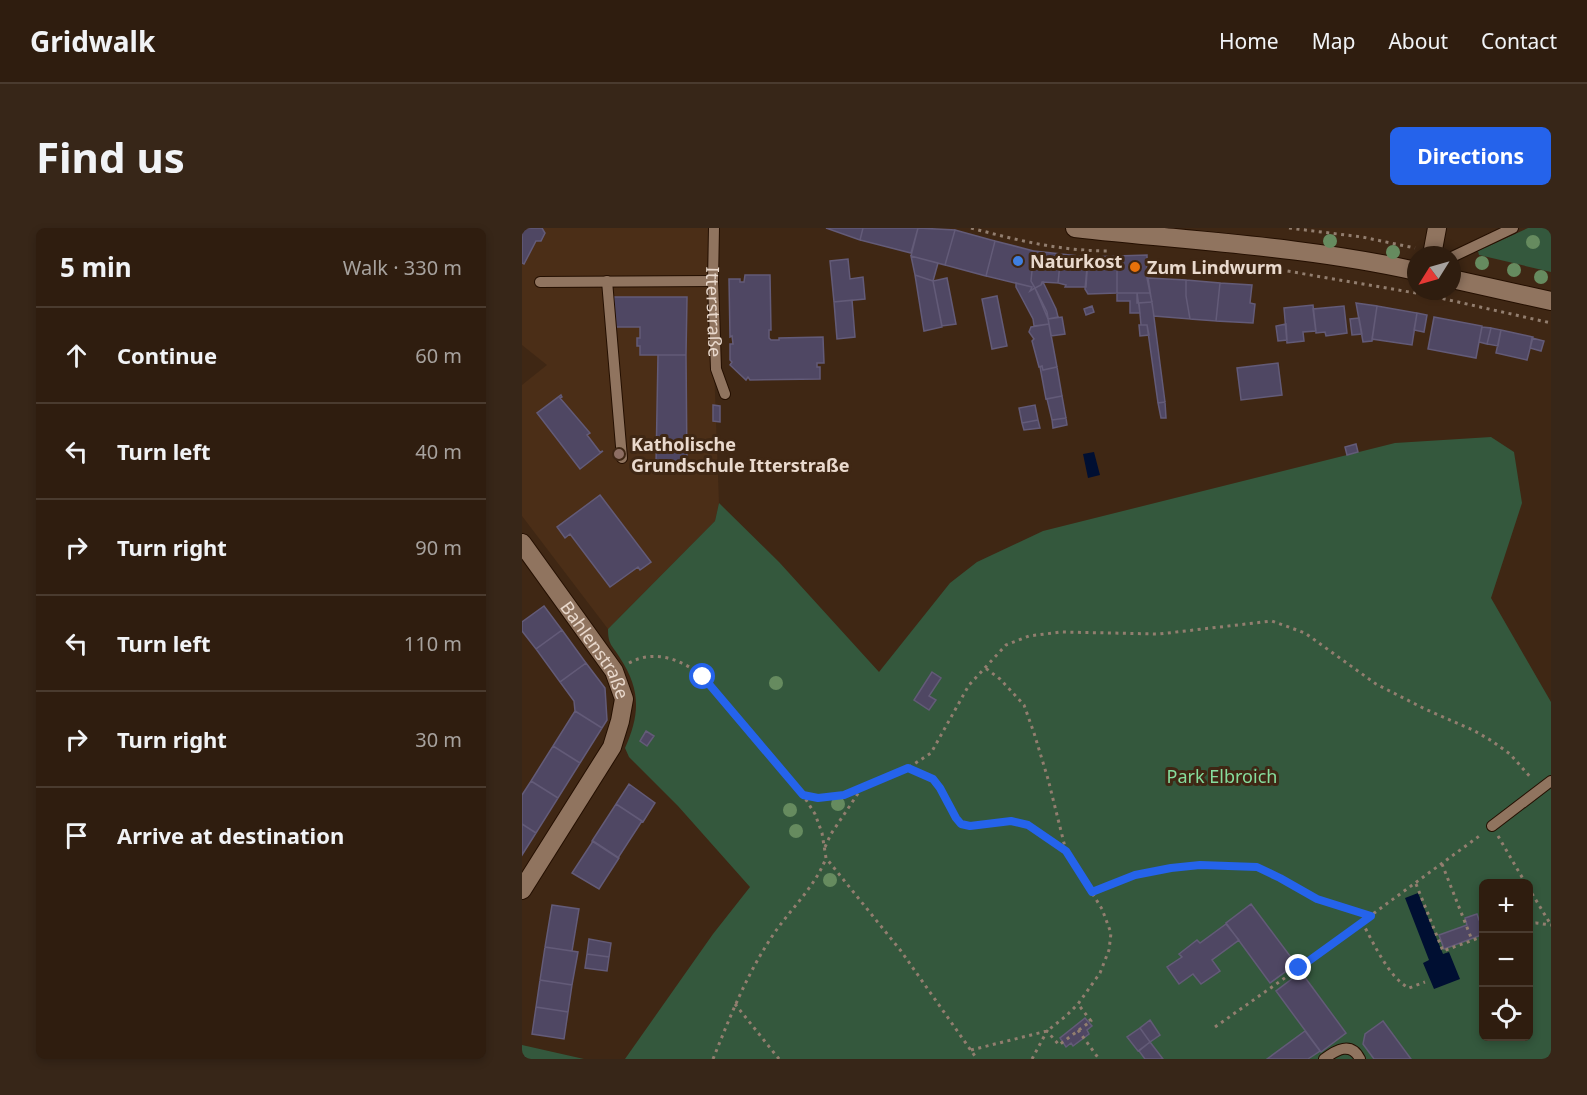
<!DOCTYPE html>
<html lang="en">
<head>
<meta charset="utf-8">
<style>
  body { margin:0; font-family:"Noto Sans",sans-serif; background:#372618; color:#f1f3f6 }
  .controls { position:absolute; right:18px; bottom:18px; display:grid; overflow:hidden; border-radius:9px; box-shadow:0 3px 9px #0003 }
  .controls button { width:54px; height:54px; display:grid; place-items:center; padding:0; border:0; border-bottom:2px solid #4a3b2f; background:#2f1d0f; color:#f1f3f6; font:30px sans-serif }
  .compass { position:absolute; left:885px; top:18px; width:54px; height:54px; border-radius:50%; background:#2f1d0f; box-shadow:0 3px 9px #0003; rotate:233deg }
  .stop { position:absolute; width:18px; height:18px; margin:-14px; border:4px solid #2563eb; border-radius:50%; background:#fff }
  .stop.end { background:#2563eb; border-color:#fff; box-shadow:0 2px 6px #0008 }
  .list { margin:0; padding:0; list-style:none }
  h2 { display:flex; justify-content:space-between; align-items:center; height:78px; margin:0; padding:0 24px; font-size:26px }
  h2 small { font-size:20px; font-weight:400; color:#a7a29e }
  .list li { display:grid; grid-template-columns:39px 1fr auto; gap:18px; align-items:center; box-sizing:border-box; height:96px; padding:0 24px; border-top:2px solid #4a3b2f }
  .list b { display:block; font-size:22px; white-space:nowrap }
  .list em { font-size:20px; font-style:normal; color:#a7a29e }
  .icon { flex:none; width:33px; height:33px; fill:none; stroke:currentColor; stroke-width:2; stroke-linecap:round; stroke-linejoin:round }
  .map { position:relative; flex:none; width:1029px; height:831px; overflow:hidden; border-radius:9px }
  header { display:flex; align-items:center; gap:36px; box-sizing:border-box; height:84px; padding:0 30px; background:#2f1d0f; border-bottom:2px solid #4a3b2f }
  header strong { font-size:28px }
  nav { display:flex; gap:33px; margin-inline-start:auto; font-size:21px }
  .intro { display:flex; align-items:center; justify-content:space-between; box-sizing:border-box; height:144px; padding:0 36px }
  h1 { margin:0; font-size:42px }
  .button { padding:15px 27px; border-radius:9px; background:#2563eb; color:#fff; font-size:21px; font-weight:700 }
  main { display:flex; gap:36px; padding:0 36px }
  aside { flex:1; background:#2f1d0f; border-radius:9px; box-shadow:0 3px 9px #0003 }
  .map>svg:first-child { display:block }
  .built { fill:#4b2e17 }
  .green { fill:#34583d; fill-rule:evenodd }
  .water { fill:#000f32 }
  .building { fill:#4f4763; stroke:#635b78; stroke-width:1.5 }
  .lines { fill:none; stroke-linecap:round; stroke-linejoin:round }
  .lane-casing { stroke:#240f00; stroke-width:12 }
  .street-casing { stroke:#240f00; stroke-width:20 }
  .secondary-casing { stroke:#240f00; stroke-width:20 }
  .path { stroke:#927e6f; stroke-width:3; stroke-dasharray:3 4.5; stroke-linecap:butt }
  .lane { stroke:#90745f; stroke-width:10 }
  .street { stroke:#90745f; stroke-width:18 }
  .secondary { stroke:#90745f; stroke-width:18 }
  .tree { fill:#668b5f }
  .route { stroke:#2563eb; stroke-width:8 }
  .shop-dot { fill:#3f7fe0; stroke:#3f2714; stroke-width:2 }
  .food-dot { fill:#e8710a; stroke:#3f2714; stroke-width:2 }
  .education-dot { fill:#8d6e63; stroke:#3f2714; stroke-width:2 }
  .labels { text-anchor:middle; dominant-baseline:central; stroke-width:6; stroke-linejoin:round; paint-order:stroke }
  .poi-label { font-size:18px; font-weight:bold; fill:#e9d9cd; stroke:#3f2714; text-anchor:start }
  .street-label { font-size:18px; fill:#e9d9cd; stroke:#3f2714 }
  .park-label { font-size:18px; fill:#86dd9d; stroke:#3f2714 }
</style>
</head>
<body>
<header>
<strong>Gridwalk</strong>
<nav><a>Home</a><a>Map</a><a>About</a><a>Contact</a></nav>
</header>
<div class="intro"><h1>Find us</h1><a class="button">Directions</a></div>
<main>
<aside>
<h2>5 min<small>Walk · 330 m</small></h2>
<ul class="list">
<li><svg class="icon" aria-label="ahead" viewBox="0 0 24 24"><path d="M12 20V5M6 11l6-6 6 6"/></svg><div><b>Continue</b></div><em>60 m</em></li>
<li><svg class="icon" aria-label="left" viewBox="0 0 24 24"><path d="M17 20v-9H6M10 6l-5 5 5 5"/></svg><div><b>Turn left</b></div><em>40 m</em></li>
<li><svg class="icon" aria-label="right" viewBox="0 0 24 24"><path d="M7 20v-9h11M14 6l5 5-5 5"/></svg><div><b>Turn right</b></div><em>90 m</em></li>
<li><svg class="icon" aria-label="left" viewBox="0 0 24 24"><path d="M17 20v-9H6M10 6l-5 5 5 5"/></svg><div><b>Turn left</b></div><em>110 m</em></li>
<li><svg class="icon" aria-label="right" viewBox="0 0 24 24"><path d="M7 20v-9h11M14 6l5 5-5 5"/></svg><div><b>Turn right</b></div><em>30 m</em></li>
<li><svg class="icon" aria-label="arrive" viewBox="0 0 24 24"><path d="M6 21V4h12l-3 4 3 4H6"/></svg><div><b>Arrive at destination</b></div></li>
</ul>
</aside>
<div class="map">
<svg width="1029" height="831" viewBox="0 0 1029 831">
  <rect width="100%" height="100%" fill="#3f2714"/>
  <path class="built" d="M0,0H187L197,275L193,293L86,401L0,288V157L25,137L0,117Z"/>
  <path class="green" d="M1006,0H1029V44L957,27L956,23Z
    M969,209L992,224L1000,275L969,370L1029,474V831H103L191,706L228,659L156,578L107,529L103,520C118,486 119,462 98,430C90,417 86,417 86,401L193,293L197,275L257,334L357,444L428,355L455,334L521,303L873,215ZM962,656H1006V808H962Z
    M0,817L62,831H0Z"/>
  <path class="water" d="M572,224L578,247L566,250L561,226Z
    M896,665L921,726L927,724L938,751L912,761L901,735L907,732L883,670Z"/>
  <path class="building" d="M0,0H20L23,5L19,13H14L2,36L0,35Z
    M304,0H341L338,12Z
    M341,0H396L389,25L338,12Z
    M396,0L433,2L423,37L389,28Z
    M433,2L473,13L464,48L423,37Z
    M473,13L512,23L509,53L513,60L508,63L510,59L464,48Z
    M512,23L539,26L536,55L520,54L519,57L513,60L509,53Z
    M539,26L566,29L564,59H543L544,57L536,55Z
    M625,27V50L628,65H595V28Z
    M389,28L416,35L411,53L393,47Z
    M595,28V65L566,66L563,61L566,29Z
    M326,31L328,51L341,49L343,71L312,74L308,33Z
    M223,47H248L249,102H247V110L249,112H257V110L301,109L302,135H295V139H298V151L228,152L226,149L224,152L208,137L210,134L208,132V116H211L210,108L208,109L207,51H218V54H222Z
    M393,47L411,53L420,99L402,103Z
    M425,50L434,96L420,98L411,53Z
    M626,50L664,52V68L668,91L632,88Z
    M664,52L698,55L694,93L668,91L664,68Z
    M521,54L534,81L536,89L526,91L513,60L519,57Z
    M494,55L510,59L508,63L513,60L525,84L527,96L512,98L511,91L494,59Z
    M698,55L730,57L728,75L733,76L731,95L694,93Z
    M595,65H615L618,85H608V73H595Z
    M615,65H628L630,74L615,75Z
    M475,68L485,118L470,121L460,71Z
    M92,69H165L164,127H118V118H115V110H118V99H92Z
    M330,72L333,109L315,111L312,74Z
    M630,74L643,174L636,175L625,97H619L617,75Z
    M834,75L855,78L850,113L841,114Z
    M791,77L794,103L781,104L782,113L765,115L762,80Z
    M570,78L572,84L564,87L562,81Z
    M822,78L825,105L804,108L803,104L794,105L791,81Z
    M855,78L895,85L890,117L850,111Z
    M895,85L905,87L902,104L892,102Z
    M540,89L543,106L529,108L526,91Z
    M912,89L960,98L954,130L906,121Z
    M837,90L840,106L830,107L828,91Z
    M527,96L535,139L521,142L520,138L517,139L510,113L512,111L507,104L509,99Z
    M764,96L765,112L756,113L754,98Z
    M617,97H625L627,107L618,108Z
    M960,99L969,100L965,116L957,114Z
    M969,100L979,102L976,118L965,116Z
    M979,102L1011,109L1005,132L974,125Z
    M1010,110L1022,113L1019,123L1008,120Z
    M136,127H164L165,237H134Z
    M756,135L760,167L719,172L715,140Z
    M520,138L521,142L535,139L540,168L524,171L518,139Z
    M39,167L40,169L38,170L68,205L65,207L78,224L81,223L58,241L15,185Z
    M540,168L544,190L530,192L525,171Z
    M643,174L644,190H639L636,175Z
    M191,177L198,178V194L191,193Z
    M513,177L516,192L500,195L497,180Z
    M544,190L545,197L531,200L530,192Z
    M516,192L518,200L502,202L500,195Z
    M834,216L836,224L825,227L823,219Z
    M78,267L129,334L118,342L116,339L88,359L48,306L43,310L35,299Z
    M22,378L40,402L14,421L0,403V394Z
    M40,402L64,435L38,454L14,421Z
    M64,435L83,460L85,492L80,500L53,483L52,473L38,454Z
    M410,444L419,450L407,468L414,472L407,482L392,472Z
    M53,483L80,500L58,535L31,518Z
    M124,503L132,508L125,518L118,513Z
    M31,518L58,535L36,570L9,553Z
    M9,553L36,570L14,605L0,596V567Z
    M107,556L133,575L121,594L94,576Z
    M94,576L120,593L96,630L70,613Z
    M0,596L14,605L0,627Z
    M71,613L97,630L77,661L50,645Z
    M729,676L774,736L748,755L704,695Z
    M30,677L57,681L50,723L23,719Z
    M955,686L957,692L962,691V706L922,721L917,707L945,697L943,690Z
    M704,696L717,712L690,732L698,743L679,756L671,746L657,756L645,739L660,729L657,726L675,712L678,715Z
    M67,711L89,715L87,729L65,726Z
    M23,719L56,724L50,757L18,752Z
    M65,726L87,729L85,743L63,740Z
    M779,744L824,805L799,824L754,763Z
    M18,752L50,757L46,784L14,779Z
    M14,779L46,784L42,811L10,806Z
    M563,790L570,798L565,802L567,806L551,818L549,815L544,819L538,810Z
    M628,792L638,807L628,814L618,800Z
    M861,793L889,831H852L841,816L843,806Z
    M618,800L628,814L616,823L605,809Z
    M783,803L798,823L786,831H745Z
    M628,814L641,831H623L617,823Z"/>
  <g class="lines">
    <defs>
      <g id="lane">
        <path id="s1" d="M192,0L191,53L194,141L203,166"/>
        <path d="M930,29L991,0"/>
        <path d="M85,53L100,230"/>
        <path d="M18,54L191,53"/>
        <path d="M970,598L1029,553"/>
        <path d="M802,831C814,822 829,813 838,831"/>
      </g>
      <g id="street">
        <path d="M910,27L915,0"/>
        <path id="s2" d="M0,315L92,443L102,471L98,493L90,519L0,662"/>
      </g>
      <path id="secondary" d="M553,0C667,13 782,18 894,43
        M930,51L1029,73"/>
    </defs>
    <use href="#lane" class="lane-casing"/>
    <use href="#street" class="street-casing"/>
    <use href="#secondary" class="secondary-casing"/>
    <path class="path" d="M449,0C494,12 539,23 586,23
      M767,0L840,9L893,20
      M736,38L905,67L1029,95
      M107,435C132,421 160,431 181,449L281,567L293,586L300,605L304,630L379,723L455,831
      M386,540C393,544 404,546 411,551C426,561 425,590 442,596C455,601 473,593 488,593C509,594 527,613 544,623
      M281,567L296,571L322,567L386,540L409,525L447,457L484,417L507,408L539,404L637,406L750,393L783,405L854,456L903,481L951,502L970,513L988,526L1010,551
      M976,608L1004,656
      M303,619L309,606L339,561
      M920,636L950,712
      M894,656L921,723L962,708
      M1006,659L1029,697
      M570,664L613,647L649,640L678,637L735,639L758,650L795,671L849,688
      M840,694C851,714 867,750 887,760L903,754
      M1006,696L1014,695L1029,697
      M213,776L257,831
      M693,799L777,740L960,606
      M556,802L577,831
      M449,822L525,803L544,788L556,776L578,745L587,722L589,705L580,681L544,623L526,551L512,505L502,477L478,451L462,439
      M191,831C208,789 224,748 249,710C267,682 292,661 304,630
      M510,831L525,803L537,817L569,793L556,776"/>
    <use href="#lane" class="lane"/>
    <use href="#street" class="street"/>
    <use href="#secondary" class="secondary"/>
  </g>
  <g class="tree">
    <circle cx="808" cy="13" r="7"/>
    <circle cx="1011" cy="14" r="7"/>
    <circle cx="871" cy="24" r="7"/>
    <circle cx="960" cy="35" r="7"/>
    <circle cx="992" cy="42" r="7"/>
    <circle cx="1019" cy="49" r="7"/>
    <circle cx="254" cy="455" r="7"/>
    <circle cx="316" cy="576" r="7"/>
    <circle cx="268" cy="582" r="7"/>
    <circle cx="274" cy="603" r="7"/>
    <circle cx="308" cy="652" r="7"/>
  </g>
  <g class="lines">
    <path class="route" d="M181,449L281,567L296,570L322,567L386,540L411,551L418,560L434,590L439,596L448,598L489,593L506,597L544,623L570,664L613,647L649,640L678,637L735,639L758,650L795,671L849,688L777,740"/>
  </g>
  <circle class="shop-dot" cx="496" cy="33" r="6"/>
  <circle class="food-dot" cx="613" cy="39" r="6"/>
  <circle class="education-dot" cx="97" cy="226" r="6"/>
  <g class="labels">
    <g class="poi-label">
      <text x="508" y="33">Naturkost</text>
      <text x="625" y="39">Zum Lindwurm</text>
      <text x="109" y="216">Katholische<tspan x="109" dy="21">Grundschule Itterstraße</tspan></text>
    </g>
    <g class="street-label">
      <text stroke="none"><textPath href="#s1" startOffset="84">Itterstraße</textPath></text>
      <text stroke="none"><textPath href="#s2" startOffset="130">Bahlenstraße</textPath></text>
    </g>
    <g class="park-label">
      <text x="700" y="548">Park Elbroich</text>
    </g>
  </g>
</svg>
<div class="controls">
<button>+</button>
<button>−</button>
<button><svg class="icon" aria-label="locate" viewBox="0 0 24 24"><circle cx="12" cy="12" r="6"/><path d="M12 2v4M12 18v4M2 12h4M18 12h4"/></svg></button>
</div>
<svg class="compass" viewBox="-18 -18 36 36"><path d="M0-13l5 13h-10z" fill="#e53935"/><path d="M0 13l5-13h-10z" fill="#a7a29e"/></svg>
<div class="stop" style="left:181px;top:449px"></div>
<div class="stop end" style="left:777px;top:740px"></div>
</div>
</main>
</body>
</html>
